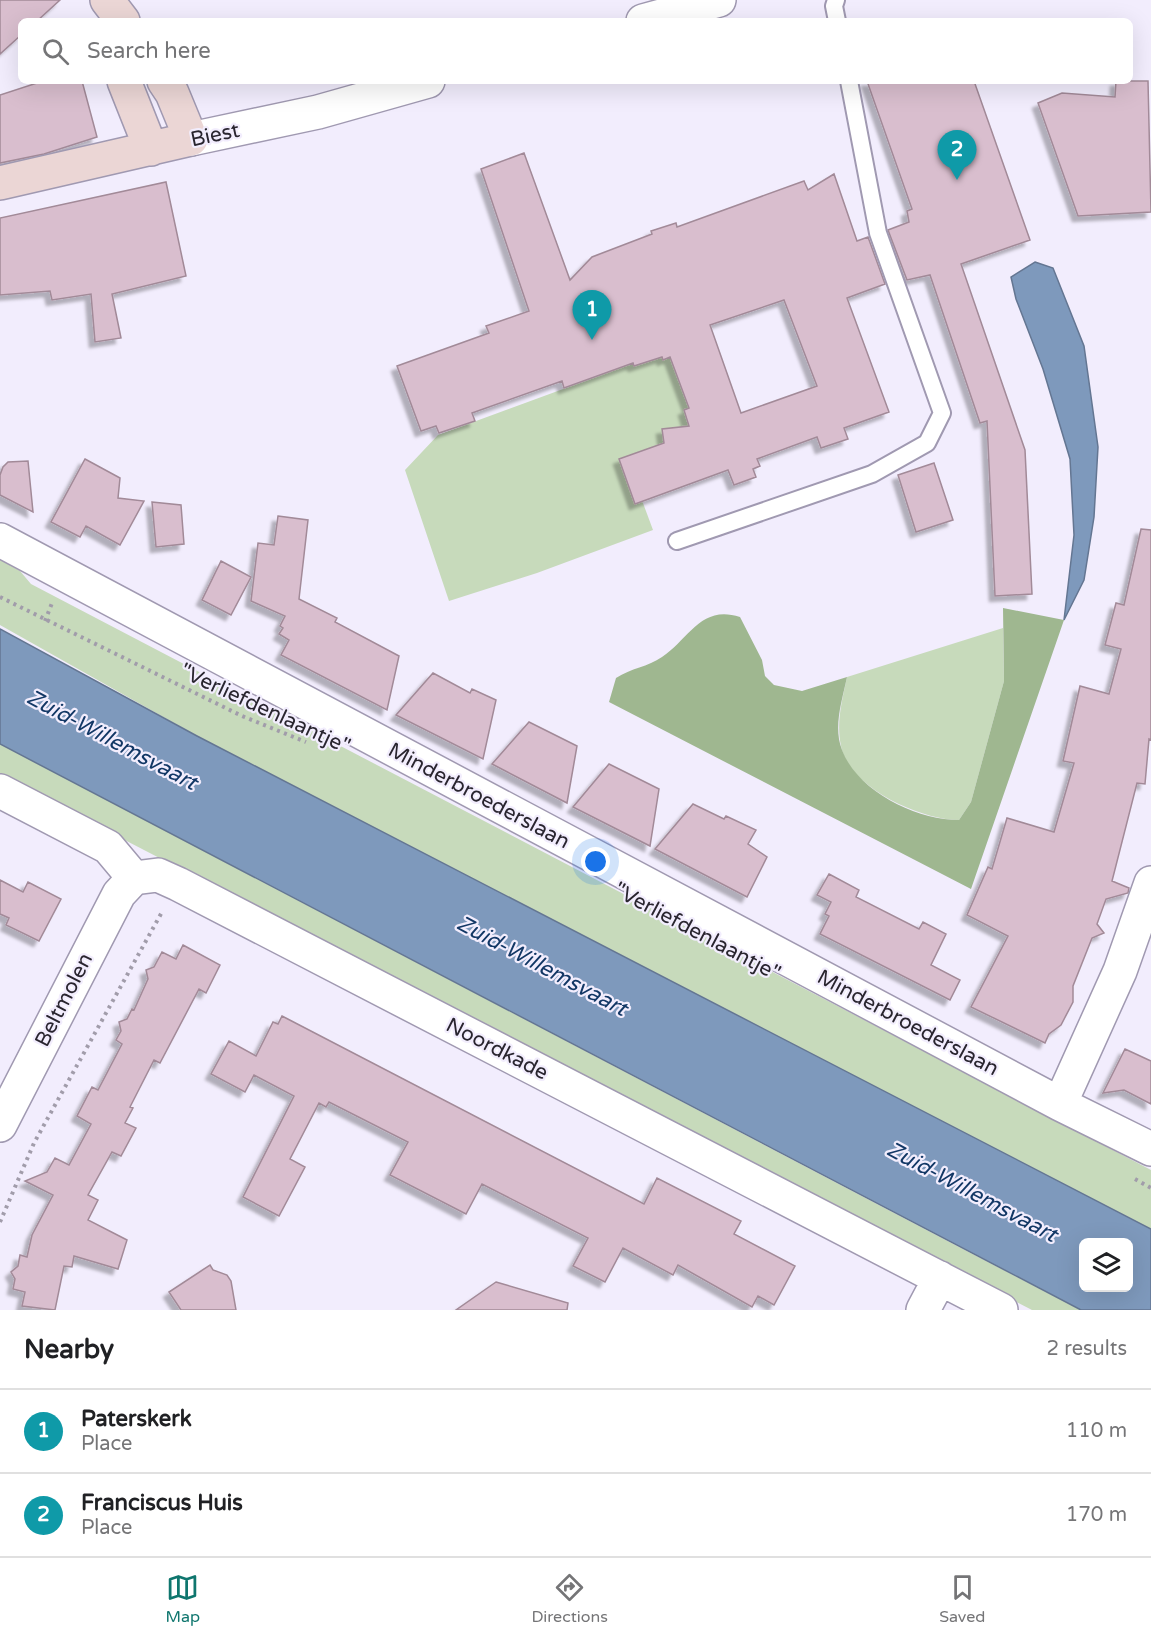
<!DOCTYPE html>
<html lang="en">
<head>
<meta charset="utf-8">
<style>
  body { margin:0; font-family:"Varela Round",sans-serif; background:#f2f2f2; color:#202124 }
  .controls { position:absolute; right:18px; bottom:18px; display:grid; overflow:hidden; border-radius:9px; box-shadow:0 6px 24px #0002 }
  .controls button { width:54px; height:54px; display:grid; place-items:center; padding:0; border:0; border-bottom:2px solid #e0e0e0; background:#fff; color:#202124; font:30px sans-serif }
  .you { position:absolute; left:596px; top:862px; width:21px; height:21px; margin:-15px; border:4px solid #fff; border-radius:50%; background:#1a73e8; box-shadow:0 0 0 9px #1a73e833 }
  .badge { display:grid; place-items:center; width:39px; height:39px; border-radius:50%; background:#0f766e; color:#fff; font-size:20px; font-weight:700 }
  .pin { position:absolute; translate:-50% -50px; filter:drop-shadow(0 2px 3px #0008) }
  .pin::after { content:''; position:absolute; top:32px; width:21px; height:18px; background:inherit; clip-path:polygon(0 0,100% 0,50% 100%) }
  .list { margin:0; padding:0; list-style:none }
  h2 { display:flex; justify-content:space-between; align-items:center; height:78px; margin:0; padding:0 24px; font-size:26px }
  h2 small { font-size:20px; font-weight:400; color:#757577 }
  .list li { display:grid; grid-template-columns:39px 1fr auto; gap:18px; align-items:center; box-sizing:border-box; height:84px; padding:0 24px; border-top:2px solid #e0e0e0 }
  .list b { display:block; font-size:22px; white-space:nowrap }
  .list p { margin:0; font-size:20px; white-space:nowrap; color:#757577 }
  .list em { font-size:20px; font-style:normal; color:#757577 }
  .icon { flex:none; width:33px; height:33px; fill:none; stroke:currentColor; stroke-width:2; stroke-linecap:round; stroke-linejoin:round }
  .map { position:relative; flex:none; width:1151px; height:1310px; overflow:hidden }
  .search { position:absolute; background:#fff; box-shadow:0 6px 24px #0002; left:18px; right:18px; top:18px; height:66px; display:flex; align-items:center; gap:15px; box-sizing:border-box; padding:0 21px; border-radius:9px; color:#757577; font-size:22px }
  .sheet { height:246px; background:#fff }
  nav { display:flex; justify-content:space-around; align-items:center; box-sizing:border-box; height:84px; border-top:2px solid #e0e0e0; background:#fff; font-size:16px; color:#757577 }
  nav a { display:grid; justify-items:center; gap:3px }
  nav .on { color:#0f766e }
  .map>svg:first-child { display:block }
  .green { fill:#c7dabb }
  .forest { fill:#9fb790 }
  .water { fill:#7e99bc; stroke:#647692; stroke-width:1.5; fill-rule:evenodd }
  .building { fill:#d9bece; stroke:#a28a98; stroke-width:1.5; fill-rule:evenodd; filter:url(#shadow) }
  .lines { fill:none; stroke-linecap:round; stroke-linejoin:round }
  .lane-casing { stroke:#a099b1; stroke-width:20 }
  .street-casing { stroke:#a099b1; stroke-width:36 }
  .secondary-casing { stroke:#a099b1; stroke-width:36 }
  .path { stroke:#a19caa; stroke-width:4; stroke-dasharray:3 4.5; stroke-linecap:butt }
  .lane { stroke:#fff; stroke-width:16 }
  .street { stroke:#fff; stroke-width:33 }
  .secondary { stroke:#ebd6d5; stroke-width:33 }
  .labels { text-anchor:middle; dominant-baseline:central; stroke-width:4.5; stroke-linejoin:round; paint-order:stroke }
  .street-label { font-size:21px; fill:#29252f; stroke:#f2edfd }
  .water-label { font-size:22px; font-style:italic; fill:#123765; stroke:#f2edfd }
</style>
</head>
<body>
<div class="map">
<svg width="1151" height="1310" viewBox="0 0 1151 1310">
  <defs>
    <filter id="shadow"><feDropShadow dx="-5.5" dy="5.5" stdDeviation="1.5" flood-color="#0004"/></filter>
  </defs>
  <rect width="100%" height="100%" fill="#f2edfd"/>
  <path class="green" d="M672,349L700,433L627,460L653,530L537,573L449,601L405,470L438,435Z
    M0,559L20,571L31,584L1151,1170V1229L197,736L0,625Z
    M1003,628L1004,681L971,802L959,820C921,820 849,788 841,746C836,722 842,701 847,677Z
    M0,744L961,1248L1081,1310H1032L32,792L0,774Z"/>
  <path class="forest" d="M1003,608L1064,620L971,889L609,702L616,678C631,668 648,667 662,657C689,639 701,604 740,617L762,660L765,676L774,685L802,691L847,677C842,701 833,727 842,750C858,792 917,820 959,820L971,802L1004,681Z"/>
  <path class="water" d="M1035,262L1053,268L1084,346L1098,447L1094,517L1084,580L1064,620L1074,535L1070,459L1043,369L1016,299L1011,277Z
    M0,629L197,736L1151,1229V1310H1081L0,744ZM1084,1242H1128V1288H1084Z"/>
  <path class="building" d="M0,0H60L37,21H21V35L0,54Z
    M43,81H82L97,137L44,154L0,163V95Z
    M867,81H974L1030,240L961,264L1025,450L1032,594L995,596L987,421L980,423L930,275L907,280L888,230L909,222L907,211L912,209Z
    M1116,81H1148L1151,212L1078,216L1038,103L1062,93L1115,97Z
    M524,153L570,280L592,257L652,234L651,231L676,223L677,227L804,181L808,190L834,174L857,241L868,237L885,284L847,298L889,412L844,428L848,439L821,448L817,437L757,459L760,466L753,469L756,477L734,485L728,470L635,504L619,459L664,443L662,429L689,426L684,410L689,408L670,357L663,360L662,357L634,366L633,363L564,388L562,381L472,413L475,421L439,433L436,426L421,431L397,366L489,333L486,326L529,311L481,169ZM784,300L817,386L741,413L710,325Z
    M166,182L186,276L112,294L121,338L95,342L91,294L52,300L50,291L0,295V218Z
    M85,459L120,478L118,498L144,501L120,545L86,526L80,537L51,522Z
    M28,461L33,512L0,495V475L3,467L8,462Z
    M934,463L953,520L916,532L898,475Z
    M152,502L181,505L184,544L156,547Z
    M278,516L308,520L299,599L337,618L335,622L399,656L387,710L281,655L289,640L279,634L283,628L280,626L285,616L251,601L258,543L274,545Z
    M1141,529L1151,530V740L1149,739L1145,784L1137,783L1112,881L1129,888L1128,893L1106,899L1097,924L1104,933L1092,938L1073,986V1002L1061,1025L1049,1034L1045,1043L971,1007L1008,936L967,915L988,867L992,869L1007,818L1054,832L1074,763L1063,761L1080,686L1109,694L1121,649L1105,645L1116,603L1124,605Z
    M221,561L251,577L231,615L202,600Z
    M433,673L470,693L472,689L496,700L483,759L396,715Z
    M529,722L577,746L567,803L492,764Z
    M609,764L659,789L650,846L573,807Z
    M693,804L724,819L726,816L756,830L748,844L767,857L747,897L655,849Z
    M829,874L859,890L856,897L919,929L923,922L946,934L931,965L960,980L950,1000L820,934L829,916L825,914L831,902L817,895Z
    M0,880L23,892L28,882L61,899L39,941L6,925L9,918L0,914Z
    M183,945L220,965L206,993L199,989L160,1063L154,1060L130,1107L133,1108L125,1123L136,1128L121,1156L112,1152L88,1195L98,1200L88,1220L127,1240L118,1269L74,1256L72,1267L64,1266L55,1310L22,1306L25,1292L13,1289L15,1279L11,1272L18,1266L20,1255L27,1257L32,1235L53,1195L25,1181L47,1172L55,1158L69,1165L91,1124L77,1116L92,1087L98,1090L122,1044L116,1040L121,1031L119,1022L127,1019L132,1009L134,1010L148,979L146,970L154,967L162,952L176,959Z
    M282,1016L644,1204L657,1178L741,1221L734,1234L795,1266L774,1305L758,1296L752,1307L678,1265L673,1275L623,1248L605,1282L573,1266L588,1238L482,1184L466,1214L390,1175L408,1142L329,1102L326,1107L319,1103L290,1159L305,1167L279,1216L243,1197L294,1096L254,1075L245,1092L211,1074L229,1041L256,1056L273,1022L278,1024Z
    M1125,1049L1151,1061V1104L1124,1090L1103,1093Z
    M210,1265L213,1270L227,1275L231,1281L236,1310H181L169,1292Z
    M496,1282L568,1303L567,1310H456Z"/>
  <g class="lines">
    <defs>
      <path id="lane" d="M836,0L834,6L837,21
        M677,541L872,474L927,443L942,413L878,233L849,81"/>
      <path id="street" d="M643,21L719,0
        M191,139L318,112L428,81
        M0,540L1060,1104L1151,1149
        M0,791L108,847L134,878
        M134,878L158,875L178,884L1001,1310
        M1060,1104L1120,971L1151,883
        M0,1125L119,894L134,878
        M923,1310L940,1278"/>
      <path id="secondary" d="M107,0L123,21
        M124,81L151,149
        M0,183L191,139L172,93L164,81"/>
    </defs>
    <use href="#lane" class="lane-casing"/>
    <use href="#street" class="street-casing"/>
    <use href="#secondary" class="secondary-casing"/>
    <path class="path" d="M0,597L242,716L306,742
      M45,621L52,603
      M1135,1179L1151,1188
      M0,1222L34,1143L162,912"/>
    <use href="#lane" class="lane"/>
    <use href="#street" class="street"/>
    <use href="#secondary" class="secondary"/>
  </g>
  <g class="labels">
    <g class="street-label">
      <text transform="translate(215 135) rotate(-12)">Biest</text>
      <text transform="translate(265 709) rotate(25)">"Verliefdenlaantje"</text>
      <text transform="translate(479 796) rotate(28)">Minderbroederslaan</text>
      <text transform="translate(697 932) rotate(28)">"Verliefdenlaantje"</text>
      <text transform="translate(64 1000) rotate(-63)">Beltmolen</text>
      <text transform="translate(908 1023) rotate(28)">Minderbroederslaan</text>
      <text transform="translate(497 1049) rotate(27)">Noordkade</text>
    </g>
    <g class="water-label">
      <text transform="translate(112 740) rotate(28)">Zuid-Willemsvaart</text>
      <text transform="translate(542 966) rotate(28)">Zuid-Willemsvaart</text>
      <text transform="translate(972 1192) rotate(28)">Zuid-Willemsvaart</text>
    </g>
  </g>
</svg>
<div class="controls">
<button><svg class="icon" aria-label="layers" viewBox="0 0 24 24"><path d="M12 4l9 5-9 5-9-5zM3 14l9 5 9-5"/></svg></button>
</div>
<div class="you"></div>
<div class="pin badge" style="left:592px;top:340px;background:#0f9aa8">1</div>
<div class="pin badge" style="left:957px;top:180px;background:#0f9aa8">2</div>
<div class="search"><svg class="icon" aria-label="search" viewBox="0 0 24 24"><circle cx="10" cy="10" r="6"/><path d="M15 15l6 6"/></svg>Search here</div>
</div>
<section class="sheet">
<h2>Nearby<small>2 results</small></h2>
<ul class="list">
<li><span class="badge" style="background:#0f9aa8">1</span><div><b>Paterskerk</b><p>Place</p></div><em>110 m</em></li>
<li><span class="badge" style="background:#0f9aa8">2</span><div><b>Franciscus Huis</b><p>Place</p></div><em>170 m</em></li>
</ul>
</section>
<nav>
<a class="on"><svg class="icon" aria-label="map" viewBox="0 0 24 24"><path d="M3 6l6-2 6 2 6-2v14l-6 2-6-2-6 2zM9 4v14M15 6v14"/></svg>Map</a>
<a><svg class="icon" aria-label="directions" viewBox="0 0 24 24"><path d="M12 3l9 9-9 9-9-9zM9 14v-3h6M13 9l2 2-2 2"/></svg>Directions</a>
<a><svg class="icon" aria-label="saved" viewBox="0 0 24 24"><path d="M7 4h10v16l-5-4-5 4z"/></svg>Saved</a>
</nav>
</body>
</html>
